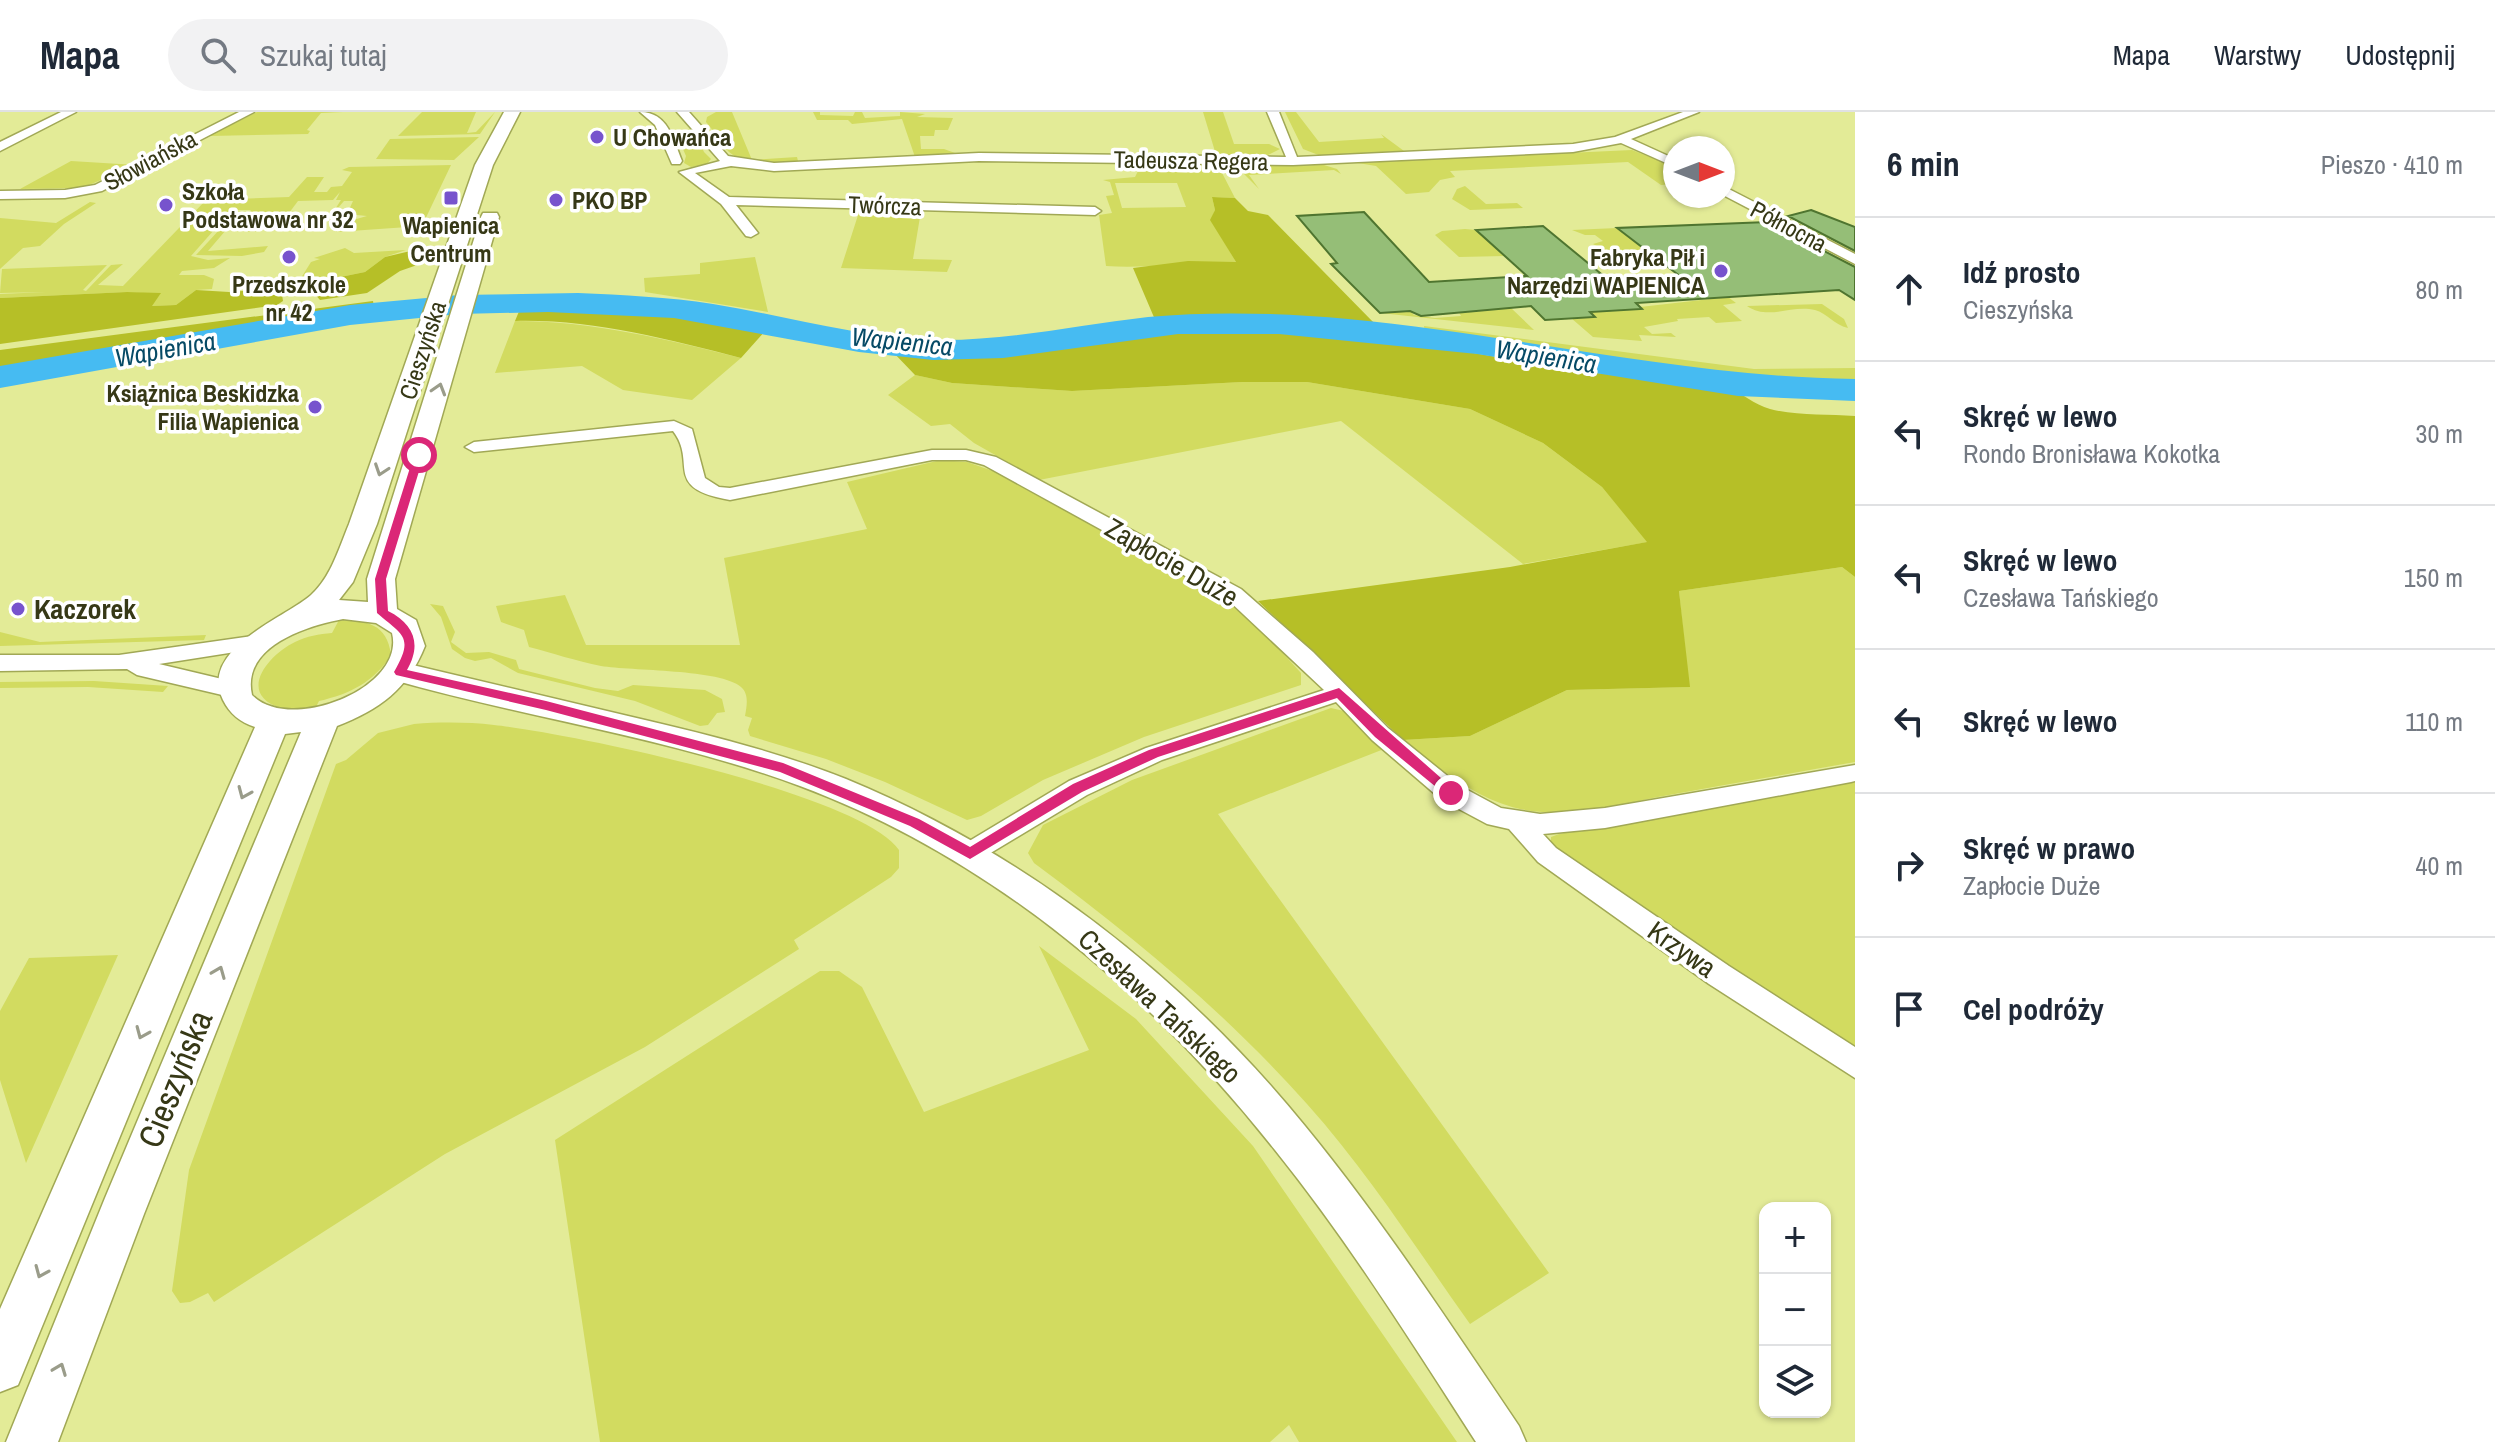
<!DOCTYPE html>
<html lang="pl">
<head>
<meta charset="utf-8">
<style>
  body { margin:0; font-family:"Archivo Narrow",sans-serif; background:#f2f2f3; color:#1f2937 }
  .controls { position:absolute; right:24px; bottom:24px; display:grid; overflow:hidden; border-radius:16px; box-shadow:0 2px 6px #0004 }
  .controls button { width:72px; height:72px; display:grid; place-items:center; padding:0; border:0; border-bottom:2px solid #e0e1e3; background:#fff; color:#1f2937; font:40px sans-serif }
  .compass { position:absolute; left:1663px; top:24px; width:72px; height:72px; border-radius:50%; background:#fff; box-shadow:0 2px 6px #0004; rotate:90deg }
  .stop { position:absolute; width:24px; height:24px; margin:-18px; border:6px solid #db2777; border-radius:50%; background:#fff }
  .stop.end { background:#db2777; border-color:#fff; box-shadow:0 2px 8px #0008 }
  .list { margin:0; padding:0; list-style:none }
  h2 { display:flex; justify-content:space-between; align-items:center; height:104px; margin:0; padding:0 32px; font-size:34px }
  h2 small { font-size:26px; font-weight:400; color:#747a83 }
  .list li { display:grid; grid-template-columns:52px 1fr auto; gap:24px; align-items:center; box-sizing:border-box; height:144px; padding:0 32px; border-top:2px solid #e0e1e3 }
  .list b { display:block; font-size:30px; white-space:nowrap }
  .list p { margin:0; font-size:26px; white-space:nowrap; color:#747a83 }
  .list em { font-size:26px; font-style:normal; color:#747a83 }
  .icon { flex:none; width:44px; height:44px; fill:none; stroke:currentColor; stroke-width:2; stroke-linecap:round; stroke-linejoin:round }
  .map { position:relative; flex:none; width:1855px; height:1330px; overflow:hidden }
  header { display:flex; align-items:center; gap:48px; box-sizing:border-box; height:112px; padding:0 40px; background:#fff; border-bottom:2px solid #e0e1e3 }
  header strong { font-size:38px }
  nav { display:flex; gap:44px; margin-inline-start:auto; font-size:28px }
  .search { width:560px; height:72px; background:#f2f2f3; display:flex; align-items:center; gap:20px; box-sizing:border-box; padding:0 28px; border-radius:44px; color:#747a83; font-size:30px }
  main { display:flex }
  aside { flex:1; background:#fff }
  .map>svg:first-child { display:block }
  .green { fill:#d2db60; fill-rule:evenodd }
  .forest { fill:#b6bf27 }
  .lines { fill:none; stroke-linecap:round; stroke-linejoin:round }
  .river { fill:#46bbf2; fill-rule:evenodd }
  .building { fill:#95be77; stroke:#4f7530; stroke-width:2 }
  .minor-casing { stroke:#a1a855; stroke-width:3 }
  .tertiary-casing { stroke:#a1a855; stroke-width:3 }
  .secondary-casing { stroke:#a1a855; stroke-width:3 }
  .minor { fill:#fff; fill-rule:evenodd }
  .tertiary { fill:#fff; fill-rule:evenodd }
  .secondary { fill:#fff; fill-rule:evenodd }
  .oneway { stroke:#9a9c8a }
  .route { fill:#db2777 }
  .poi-dot { fill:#7753cd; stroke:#fff; stroke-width:3 }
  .labels { text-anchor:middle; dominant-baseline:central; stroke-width:7; stroke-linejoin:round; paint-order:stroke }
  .far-poi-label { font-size:24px; font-weight:bold; fill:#363816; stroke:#fff; text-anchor:start }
  .far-street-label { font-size:24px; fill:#363816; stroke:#fff }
  .far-water-label { font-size:26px; font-style:italic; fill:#064a66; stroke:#fff }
  .street-label { font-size:28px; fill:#363816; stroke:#fff }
  .poi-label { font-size:28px; font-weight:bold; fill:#363816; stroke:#fff; text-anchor:start }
  .near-street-label { font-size:34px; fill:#363816; stroke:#fff }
</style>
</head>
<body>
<header>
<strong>Mapa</strong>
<div class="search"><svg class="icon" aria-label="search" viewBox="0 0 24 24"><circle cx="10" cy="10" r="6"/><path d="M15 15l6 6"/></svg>Szukaj tutaj</div>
<nav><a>Mapa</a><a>Warstwy</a><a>Udostępnij</a></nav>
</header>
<main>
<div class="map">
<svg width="1855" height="1330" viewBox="0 0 1855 1330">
  <rect width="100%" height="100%" fill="#e3eb97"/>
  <path class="green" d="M257,0H343L321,1L307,18L310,19L308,22L208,24L188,35L192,37L185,36Z
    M422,0H476L467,21L476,20L495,0L480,22L398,24Z
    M716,0H732L752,48L797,45L798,49C778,50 745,54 729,40C721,32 714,19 706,10L707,5Z
    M813,0H820V3L853,4L855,0H862L865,6L900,4V0L925,2L917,5L953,6L948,18H935L934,24H920L921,37H944L955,41L1053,43L915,45L902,7L852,12L848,8H817Z
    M1203,0H1223L1234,32H1269L1280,37L1264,45L1217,46Z
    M1285,0H1296L1319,30L1384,26L1381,22L1404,39L1321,44L1303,37Z
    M693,17L704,40L711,47L706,53L691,55L684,51L686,44L676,21Z
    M479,25L454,48L376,47L390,27Z
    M1632,38L1675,55V72L1661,73L1628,50L1450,59L1455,65L1440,68L1429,80L1406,82L1376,54L1358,51Z
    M71,49L136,53L82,76L20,77Z
    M1145,52L1220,57L1235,86L1212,85L1215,98L1211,108L1236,150C1193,149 1150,157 1106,154L1099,103L1112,101L1106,84L1114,83L1110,70L1103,68L1135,65L1140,55ZM1115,71H1177L1186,95L1122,96Z
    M451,53L422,114L336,120L335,116L339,112L367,104L347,102L353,89H344L330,105L341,88H336L340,80L333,88L298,89L280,113L235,114L251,98H232L224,108H237L233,114L214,118L191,144L208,148L230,146L214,156L182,159L179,163H204L214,167L212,177L196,178L176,193L151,194L160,182L127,180L0,186V182L47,180L0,181L2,157L107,153L83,178L86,179L111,153L123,152L98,173L123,174L206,88L289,85L307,65H324L314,80H327L331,75L342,74L352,60L342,58L349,55Z
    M1324,53L1337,57L1341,62L1334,58L1249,63L1259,77L1239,57L1240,54Z
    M1465,74L1486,92L1517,91L1523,96L1470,98L1452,87L1457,77Z
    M90,90L96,91L64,112L40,134L23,136L0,157V106L56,111Z
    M860,97L921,99L913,147L952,148L947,160L841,156Z
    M260,115L256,120H248L250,117L226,118L208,139L268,134L264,140L242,144L196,143L220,117Z
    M1617,116L1647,139L1608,140L1593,132L1603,129L1595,123H1585L1572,118Z
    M1465,117L1476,118L1505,144L1459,145L1435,123L1442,119Z
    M345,136L354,141L406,138L385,145L365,160L306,172L301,166L311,150L320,147L314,146Z
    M755,145L768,200L645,180L644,166L700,162V151Z
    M1728,185L1736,191L1723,193L1742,209L1716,211L1709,205L1677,207L1678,209L1644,215L1652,222L1671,221L1676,225L1639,223L1642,229L1593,225L1571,206L1594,205L1590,200L1641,197L1640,195Z
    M1822,192L1844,207L1848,216C1834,213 1827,201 1815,198C1791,192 1769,209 1747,194Z
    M1511,196L1534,218L1381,201L1410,199L1414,203L1435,206L1461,204L1458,199Z
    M515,209C592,209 666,227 741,246L692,288L623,278L582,254L495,261Z
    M1424,214L1754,257L1855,256V272L1823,275L1764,271L1425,220Z
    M915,263L952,271L1072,279L1242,270H1307L1470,297L1543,331L1602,375L1648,430L1523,452L1341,309L1039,368L974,331L950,312L931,314L888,283Z
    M941,348L967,350L993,359L1226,487L1259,515L1301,561V573L1144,625L1043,668L981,704L967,708L885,670L826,647L750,624L748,618L752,606L745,604C747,593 749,582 741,575C721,557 631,559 601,554C576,549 552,541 529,535L524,518L501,510L496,494L565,483L586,533H740L724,446L867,417L847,370Z
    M1842,455L1855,465V650C1793,661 1731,672 1669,683C1619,692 1562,709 1512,695C1470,683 1437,654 1403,628L1470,624L1567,578L1689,575L1679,479Z
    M430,492L443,494L455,520L451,530L466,541L489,540L516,548L519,557L595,576L618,579L633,573L705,578L722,587L725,600L717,601L708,613L700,614L635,589L518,561L491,546L475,549L465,546L452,537L441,505Z
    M339,508C367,509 387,511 391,543C374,570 350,582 319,589L313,601C303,599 291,599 281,596C236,582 268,543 295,530C307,524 319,522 332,521Z
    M0,520L40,530L206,523L204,528L0,534Z
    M94,569L168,574L163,580L88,575L0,576V570Z
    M1331,596L1344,599L1384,637L1218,702L1549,1161L1470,1212C1418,1139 1368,1060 1307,992C1222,897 1136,827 1034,751L1028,741L1043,713L1132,668Z
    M414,612C440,610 468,610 494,613C569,621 860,681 899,738V756L891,765L794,828L799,837L645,935L445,1042L214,1190L208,1181L190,1190L180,1191L172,1179L189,1058L336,652L346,648L378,621Z
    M1855,667V942L1564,746L1551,731V725L1559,722Z
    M1039,834L1136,907L1253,1034L1457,1330H1299L1289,1313L1270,1330H600L555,1028L820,859H839L862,875L924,1000L1089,938Z
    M118,843L26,1051L0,968V899L29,846Z"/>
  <path class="forest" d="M1212,85L1235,86L1248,99L1268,103L1376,213L1285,203L1289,207L1203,205L1156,210L1133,156L1188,149L1236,150L1210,108L1215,98Z
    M419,137L420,152L400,159L367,181L320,188L306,172L365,160L385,145Z
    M281,176L283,189L277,193L0,232V186L127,180L161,181L152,194L176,193L196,178L229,180Z
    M373,189L374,195L322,205L0,260V238Z
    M520,197L643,198L766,218L741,246C667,227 591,207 515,209Z
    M1200,216C1329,210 1454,239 1581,259C1629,266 1679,263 1726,276C1742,280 1754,293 1770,297C1797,304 1827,302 1855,304V465L1842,455L1679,479L1690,575L1567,578L1470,624L1403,628L1258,489L1510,455L1647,430L1602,375L1543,331L1470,297L1307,270H1242L1072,279L952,271L915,263L891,238C995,246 1096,226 1200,216Z"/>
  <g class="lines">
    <path class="river" d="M578,181C623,183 668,185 713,192C787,204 861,226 936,228C1008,229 1077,213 1148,205C1214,199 1282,201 1348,207C1518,223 1685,265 1855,267V289L1738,284L1477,242L1279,222H1178L1003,246L933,248L859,240L674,206L548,200L459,202L350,213L0,276V254L350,193L459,183Z"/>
  </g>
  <path class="building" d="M1811,98L1855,115V139L1788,104Z
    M1364,100L1429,170L1527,164L1476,118L1543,114L1611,170L1681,165L1617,116L1768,110L1855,155V188L1839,178L1636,191L1642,197L1590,200L1595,205L1545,208L1531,194L1421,204L1410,199L1380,201L1331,152L1337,151L1297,104Z"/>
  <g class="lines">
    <defs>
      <path id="minor" d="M61,0H76L0,39V30Z
        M239,0H254L102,79L65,86L0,87V79L65,78L95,73Z
        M640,0C668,0 673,27 682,49L680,52H672L655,13Z
        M677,0H689L728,44L774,51L979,41L1286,45L1267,0H1279L1297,45L1573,32L1615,25L1683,0H1699L1631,27L1675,47V55L1621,31L1573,40L1293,53L979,49L774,59L731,54L695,61L729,85L1095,95L1101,99L1095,103L736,93L758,121L751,125L746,124L721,92L679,60L720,49Z
        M1723,74L1855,142V152L1723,83Z
        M674,309L692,317L705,366L719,375L730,376L932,338H966L996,345L1241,477L1313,540L1388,616L1460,674L1501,696L1540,702L1605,696L1855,653V669L1851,670L1605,716L1543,722L1556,736L1729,854L1855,935V966L1709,872L1538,750L1509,717L1487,712L1442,688L1372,628L1336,590L1162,648L1087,683L979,748L970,751L961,748L957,741L961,734L1069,669L1146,636L1324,578L1227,487L984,353L966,348H932L730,388C661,376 698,351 673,319L474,340L465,335L474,330Z
        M259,523L267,525L270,530L267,535L159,552L243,572L246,578L243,584L235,586L137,563L127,557L0,559V543H119Z"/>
      <path id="tertiary" d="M400,550C476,568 552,586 628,604C701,621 776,639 846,667C1025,741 1183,864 1305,1014C1383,1109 1450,1212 1519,1314L1526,1330H1476C1412,1231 1349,1130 1275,1038C1151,881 990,745 800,674C668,625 526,606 390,567L386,560L390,553Z"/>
      <path id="secondary" d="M504,0H520L493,53L377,412L353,470L339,488L368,490L367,467L481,105L483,101H497L499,105L395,467L397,497L416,508L425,534C408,577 379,598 337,614L144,1102L58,1330H6L105,1086L301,620L285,622L18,1273L0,1280V1197L255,615C240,610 230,602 223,588C198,537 285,506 311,483C331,465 339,436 349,412L475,53ZM343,507L376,511L392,521C406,576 290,622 252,583C241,534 307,514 343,507Z"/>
    </defs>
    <use href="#minor" class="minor-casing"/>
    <use href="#tertiary" class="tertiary-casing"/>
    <use href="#secondary" class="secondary-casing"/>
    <use href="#minor" class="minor"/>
    <use href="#tertiary" class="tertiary"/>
    <use href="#secondary" class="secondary"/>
  </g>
  <defs><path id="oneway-chevron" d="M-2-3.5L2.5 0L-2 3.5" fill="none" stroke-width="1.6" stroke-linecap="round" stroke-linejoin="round" transform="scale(2)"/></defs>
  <g class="oneway">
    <use href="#oneway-chevron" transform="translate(439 277) rotate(-73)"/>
    <use href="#oneway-chevron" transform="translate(381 358) rotate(109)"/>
    <use href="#oneway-chevron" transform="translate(244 681) rotate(113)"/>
    <use href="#oneway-chevron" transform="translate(219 860) rotate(-68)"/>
    <use href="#oneway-chevron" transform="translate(142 921) rotate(113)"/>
    <use href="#oneway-chevron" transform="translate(41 1160) rotate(113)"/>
    <use href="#oneway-chevron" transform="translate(60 1257) rotate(-69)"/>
  </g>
  <path class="route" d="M419,340L424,343L386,467L388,499C414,512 422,532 407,558L546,589L783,651L919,707L970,735L1073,672L1149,638L1339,576L1458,681L1456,684H1447L1375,625L1337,586L1158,645L1082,680L970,747L910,714L780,660L546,598L396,563L394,560C415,524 402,523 377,501L375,467L414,343Z"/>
  <g class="poi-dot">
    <circle cx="597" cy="25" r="8"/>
    <rect x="443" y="78" width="16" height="16" rx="4"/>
    <circle cx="556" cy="88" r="8"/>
    <circle cx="166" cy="93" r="8"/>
    <circle cx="289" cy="145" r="8"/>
    <circle cx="1721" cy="159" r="8"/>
    <circle cx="315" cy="295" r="8"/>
    <circle cx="18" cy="497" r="8"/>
  </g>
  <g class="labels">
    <g class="far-poi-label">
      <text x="613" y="25">U Chowańca</text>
      <text x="182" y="79">Szkoła<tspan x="182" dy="28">Podstawowa nr 32</tspan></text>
      <text x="572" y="88">PKO BP</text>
      <text x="451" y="113" text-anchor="middle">Wapienica<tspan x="451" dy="28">Centrum</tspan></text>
      <text x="1705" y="145" text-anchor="end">Fabryka Pił i<tspan x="1705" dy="28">Narzędzi WAPIENICA</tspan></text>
      <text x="289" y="172" text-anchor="middle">Przedszkole<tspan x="289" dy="28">nr 42</tspan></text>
      <text x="299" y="281" text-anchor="end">Książnica Beskidzka<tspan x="299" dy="28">Filia Wapienica</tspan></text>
    </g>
    <g class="far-street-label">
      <text transform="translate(150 48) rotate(-28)">Słowiańska</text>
      <text transform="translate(1191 48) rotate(1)">Tadeusza Regera</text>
      <text transform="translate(885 93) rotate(2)">Twórcza</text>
      <text transform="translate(1789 114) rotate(28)">Północna</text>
      <text transform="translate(422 238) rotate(-72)">Cieszyńska</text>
    </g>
    <g class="far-water-label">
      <text transform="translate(902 229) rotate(6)">Wapienica</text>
      <text transform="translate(165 237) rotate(-10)">Wapienica</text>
      <text transform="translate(1546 244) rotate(9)">Wapienica</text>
    </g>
    <g class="street-label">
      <text transform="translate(1172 450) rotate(30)">Zapłocie Duże</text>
      <text transform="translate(1682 837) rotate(35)">Krzywa</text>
      <text transform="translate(1160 894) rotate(43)">Czesława Tańskiego</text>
    </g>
    <g class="poi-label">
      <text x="34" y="497">Kaczorek</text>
    </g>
    <g class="near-street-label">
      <text transform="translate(175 967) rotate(-68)">Cieszyńska</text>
    </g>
  </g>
</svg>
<div class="controls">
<button>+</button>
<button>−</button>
<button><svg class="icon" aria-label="layers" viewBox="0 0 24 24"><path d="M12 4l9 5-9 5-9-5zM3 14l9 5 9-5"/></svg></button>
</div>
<svg class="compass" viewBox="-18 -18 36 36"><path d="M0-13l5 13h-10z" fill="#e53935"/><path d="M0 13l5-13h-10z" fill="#747a83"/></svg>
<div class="stop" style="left:419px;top:343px"></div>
<div class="stop end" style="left:1451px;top:681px"></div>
</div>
<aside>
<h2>6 min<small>Pieszo · 410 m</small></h2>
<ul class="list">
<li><svg class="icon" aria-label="ahead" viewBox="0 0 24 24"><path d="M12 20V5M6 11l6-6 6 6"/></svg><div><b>Idź prosto</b><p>Cieszyńska</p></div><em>80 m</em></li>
<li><svg class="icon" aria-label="left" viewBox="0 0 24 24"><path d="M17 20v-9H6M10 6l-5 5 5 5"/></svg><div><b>Skręć w lewo</b><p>Rondo Bronisława Kokotka</p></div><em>30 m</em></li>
<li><svg class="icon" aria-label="left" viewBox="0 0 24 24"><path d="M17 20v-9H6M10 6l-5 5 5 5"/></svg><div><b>Skręć w lewo</b><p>Czesława Tańskiego</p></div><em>150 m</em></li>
<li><svg class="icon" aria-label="left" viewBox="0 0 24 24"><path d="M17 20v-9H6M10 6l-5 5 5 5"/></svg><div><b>Skręć w lewo</b></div><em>110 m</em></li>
<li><svg class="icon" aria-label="right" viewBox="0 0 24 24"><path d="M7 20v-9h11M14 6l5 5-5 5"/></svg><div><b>Skręć w prawo</b><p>Zapłocie Duże</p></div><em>40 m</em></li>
<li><svg class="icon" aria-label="arrive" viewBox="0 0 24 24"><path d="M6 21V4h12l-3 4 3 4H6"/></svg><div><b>Cel podróży</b></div></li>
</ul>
</aside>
</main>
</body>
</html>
